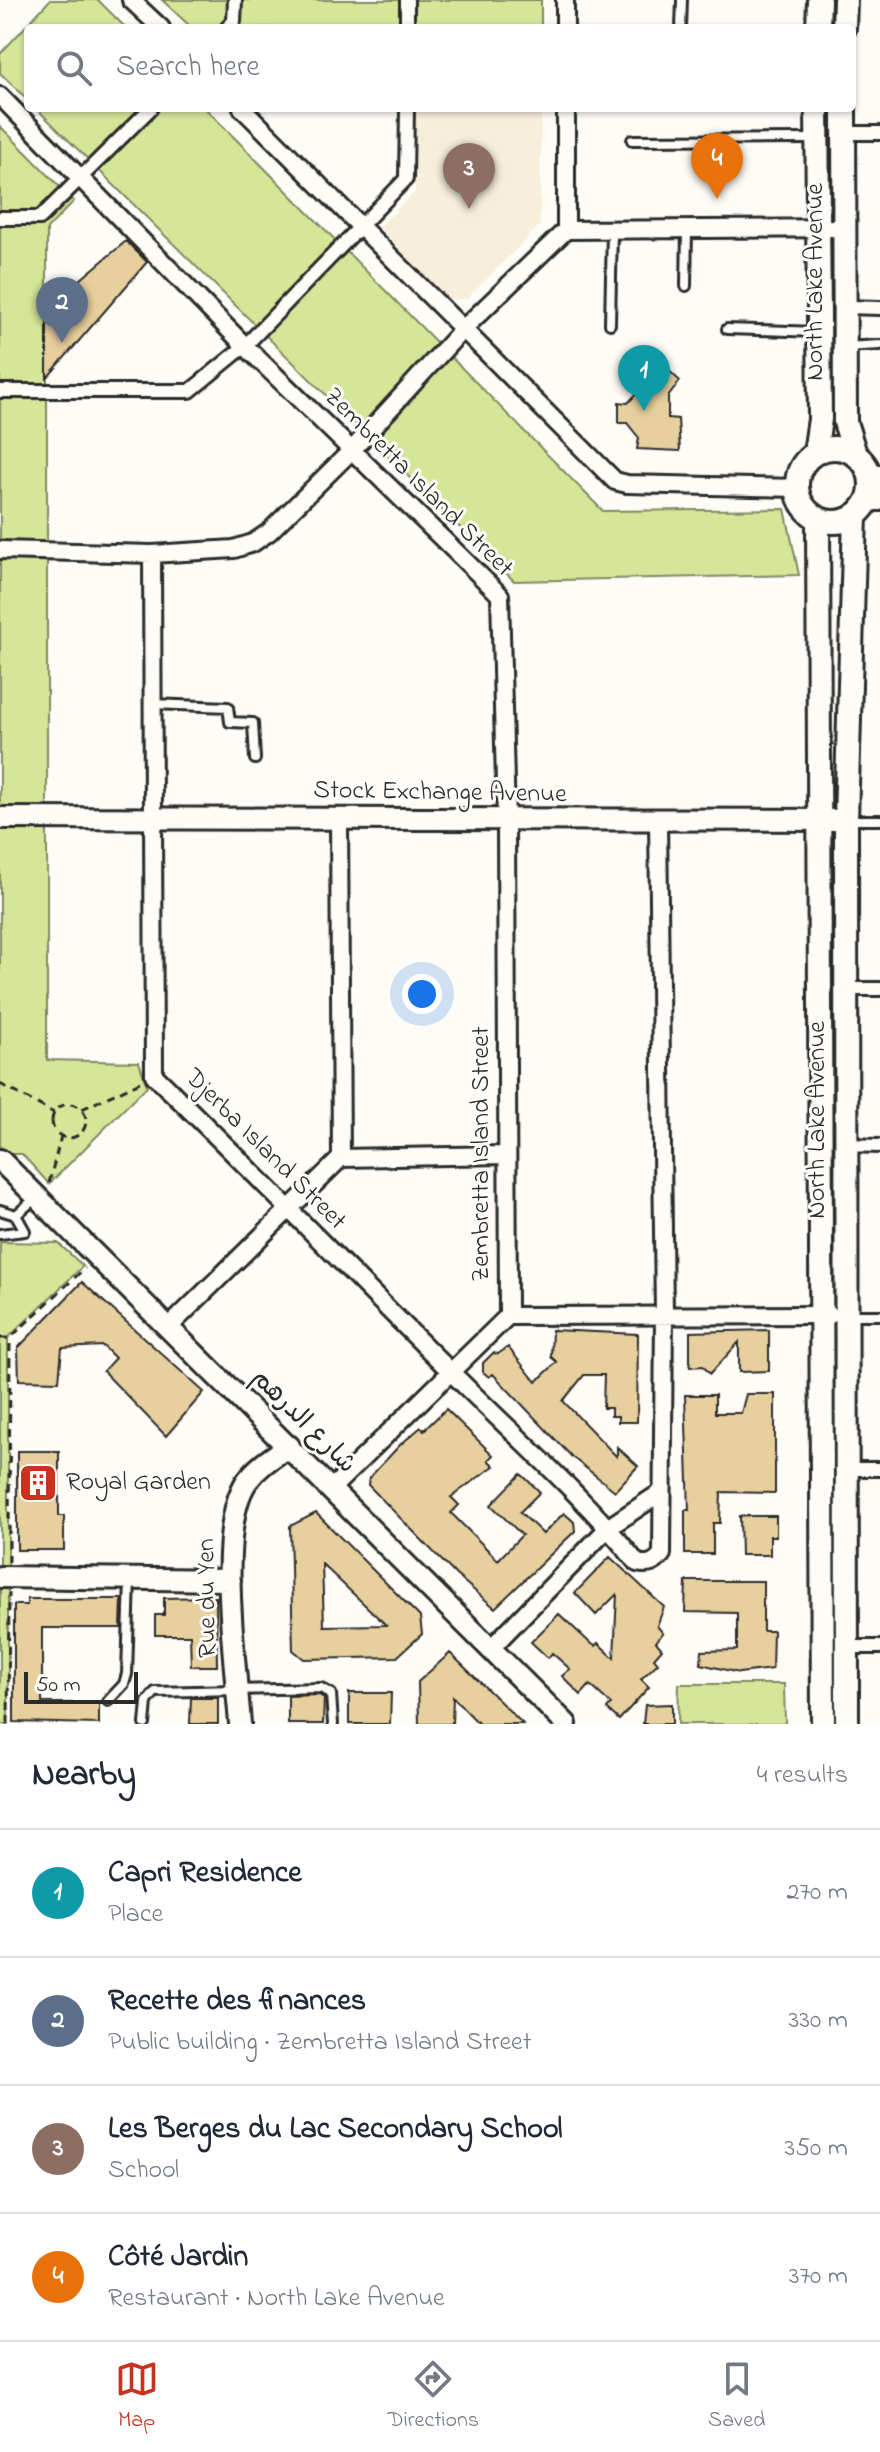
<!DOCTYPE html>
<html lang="en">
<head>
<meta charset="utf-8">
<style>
  body { margin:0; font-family:"Indie Flower","Playpen Sans Arabic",sans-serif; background:#f6f6f7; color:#1f2937 }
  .scale { position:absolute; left:24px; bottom:20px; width:114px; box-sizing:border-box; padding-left:8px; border:4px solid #2b2b2b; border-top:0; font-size:22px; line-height:28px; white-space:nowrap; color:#2b2b2b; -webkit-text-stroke:6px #fdfcf7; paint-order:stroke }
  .you { position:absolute; left:422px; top:994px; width:28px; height:28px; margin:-20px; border:6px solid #fff; border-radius:50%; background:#1a73e8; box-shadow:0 0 0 12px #1a73e833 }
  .badge { display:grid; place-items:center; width:52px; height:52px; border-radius:50%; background:#c8321e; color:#fff; font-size:26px; font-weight:700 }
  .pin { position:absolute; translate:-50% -66px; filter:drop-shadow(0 2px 4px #0008) }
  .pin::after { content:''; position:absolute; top:42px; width:28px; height:24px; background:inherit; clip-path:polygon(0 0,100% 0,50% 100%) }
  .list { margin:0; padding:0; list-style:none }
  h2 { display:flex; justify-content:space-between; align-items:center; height:104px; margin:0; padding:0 32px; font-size:34px }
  h2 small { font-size:26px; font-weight:400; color:#747a83 }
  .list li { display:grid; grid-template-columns:52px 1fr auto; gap:24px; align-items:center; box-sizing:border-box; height:128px; padding:0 32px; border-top:2px solid #e0e1e3 }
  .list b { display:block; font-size:30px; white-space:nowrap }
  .list p { margin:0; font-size:26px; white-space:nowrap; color:#747a83 }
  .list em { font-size:26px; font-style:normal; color:#747a83 }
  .icon { flex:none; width:44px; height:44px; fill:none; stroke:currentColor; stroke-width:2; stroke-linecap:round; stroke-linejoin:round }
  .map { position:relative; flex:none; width:880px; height:1724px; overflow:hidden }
  .search { position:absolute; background:#fff; box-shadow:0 2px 6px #0004; left:24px; right:24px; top:24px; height:88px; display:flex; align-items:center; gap:20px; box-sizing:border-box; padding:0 28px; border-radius:8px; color:#747a83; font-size:30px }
  .sheet { height:616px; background:#fff }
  nav { display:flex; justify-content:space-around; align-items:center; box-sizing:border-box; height:112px; border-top:2px solid #e0e1e3; background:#fff; font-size:22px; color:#747a83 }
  nav a { display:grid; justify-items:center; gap:4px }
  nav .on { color:#c8321e }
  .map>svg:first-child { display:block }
  .built { fill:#f7efdc }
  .green { fill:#d6e699; stroke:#808862; stroke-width:2 }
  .building { fill:#e8d09e; stroke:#2b2b2b; stroke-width:2; fill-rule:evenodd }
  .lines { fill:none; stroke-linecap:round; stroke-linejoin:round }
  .service-casing { stroke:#2b2b2b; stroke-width:14 }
  .pedestrian-casing { stroke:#2b2b2b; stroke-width:18 }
  .minor-casing { stroke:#2b2b2b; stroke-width:22 }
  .tertiary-casing { stroke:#2b2b2b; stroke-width:26 }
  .secondary-casing { stroke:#2b2b2b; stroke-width:28 }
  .path { stroke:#2b2b2b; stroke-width:3; stroke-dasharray:8 6; stroke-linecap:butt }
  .service { stroke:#fdfcf7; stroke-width:8 }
  .pedestrian { stroke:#fdfcf7; stroke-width:12 }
  .minor { stroke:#fdfcf7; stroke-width:16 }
  .tertiary { stroke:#fdfcf7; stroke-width:20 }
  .secondary { stroke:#fdfcf7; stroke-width:22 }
  .labels { text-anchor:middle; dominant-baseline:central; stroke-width:6; stroke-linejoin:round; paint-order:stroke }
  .street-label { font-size:26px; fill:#2b2b2b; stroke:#fdfcf7 }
  .poi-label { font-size:26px; fill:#2b2b2b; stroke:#fdfcf7; text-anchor:start }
</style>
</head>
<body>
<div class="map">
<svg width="880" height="1724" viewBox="0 0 880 1724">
  <rect width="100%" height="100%" fill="#fdfcf7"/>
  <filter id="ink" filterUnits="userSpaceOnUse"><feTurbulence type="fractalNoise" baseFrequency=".0125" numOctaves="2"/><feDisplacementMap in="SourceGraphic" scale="16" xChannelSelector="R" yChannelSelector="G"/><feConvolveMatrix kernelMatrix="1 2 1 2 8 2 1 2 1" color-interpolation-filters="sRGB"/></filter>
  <g filter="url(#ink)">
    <path class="built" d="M416,108H541L540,225L467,299L448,300L379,227L415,192Z"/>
    <path class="green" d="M50,0H98L126,28H28V100L0,73V54Z
      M162,0H541V27L192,28Z
      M36,108H205L603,511L785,509L799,575L514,581Z
      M0,126L74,201L47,229V1060L139,1062L147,1086L49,1184L22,1154H0Z
      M0,1242L58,1243L83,1266L8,1338V1724H0Z
      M679,1684H784L785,1724H678Z"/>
    <path class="building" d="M126,241L147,262L47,378V308Z
      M663,365L680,381L668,397V418L678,419L680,451L637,449L639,438L627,423H619V402L628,403Z
      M82,1282L204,1392L166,1436L103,1371L115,1358L103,1346L62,1348L59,1381L19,1380L18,1348Z
      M552,1330L638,1334L637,1422H618V1416H611V1408H603L604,1375H584L563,1401L617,1457V1447L638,1466L615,1491L572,1457L493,1374L489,1377L483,1372V1363L493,1353L498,1354L508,1347L536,1382L557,1362L551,1357Z
      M769,1330V1371L739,1372V1342L710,1374L703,1366L690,1367V1332Z
      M746,1394H775V1493L721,1492L720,1523H713V1554H685V1510H689L685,1395H715V1413H741Z
      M446,1409L493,1455L488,1460L494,1466L451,1497L459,1505L451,1513L498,1560L522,1535L491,1505L521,1474L540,1492L520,1512L543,1534L564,1513L574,1522L575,1531L495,1608L456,1575L368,1485L369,1478L400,1445L421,1427L424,1430Z
      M17,1451H59V1516H64V1550H17Z
      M316,1513L420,1617L422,1634L397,1657L304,1659L293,1650L290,1526ZM322,1564L386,1625L324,1626Z
      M740,1516H776V1536H770V1555H741Z
      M610,1557L664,1607L657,1626L663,1633L656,1642L662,1649L654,1658L658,1663L641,1679L649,1687L619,1720L607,1709L611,1704L590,1685L581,1695L562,1676L570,1669L552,1653L548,1658L531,1642L559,1614L589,1642L595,1646L598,1643L614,1658L617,1594L596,1615L575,1593Z
      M686,1581H763V1631H773L772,1669L739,1673L701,1664L702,1651L737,1650V1613L685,1612Z
      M216,1597L217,1666H191L190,1635H155V1615H164V1598Z
      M27,1599H122L121,1628H42V1703H99V1724L14,1722V1605H27Z
      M450,1653L523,1724H479L453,1697L452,1724H419L418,1682Z
      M349,1693H391L390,1724H349Z
      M319,1695L324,1698L323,1724H288V1696Z
      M191,1698H218V1724H190Z
      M672,1704V1724H643L645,1705Z"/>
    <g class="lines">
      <defs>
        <path id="service" d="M681,28L682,0
          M632,140L815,139
          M686,286L687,230
          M610,324L612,230
          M727,329L818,332
          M845,347L880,345
          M153,704L228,707L230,722L253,723L255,759
          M847,820H880
          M0,1210L16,1215L25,1231L0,1234
          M16,1215L37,1197
          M848,1315H880
          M108,1701L124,1684L127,1674L130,1579
          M145,1724L147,1702L155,1692L321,1688L331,1694L333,1724"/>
        <path id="pedestrian" d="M227,28L234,21L235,0
          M407,28V0
          M844,133H880
          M0,218H40L151,108
          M843,307L880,308
          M0,391H190L245,346L406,179L407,108
          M846,989H880
          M845,1145L880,1146
          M846,1469H880
          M847,1647H880"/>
        <path id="minor" d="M131,0L161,28
          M565,0V28
          M0,96L245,346L500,595L506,820L508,1316
          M242,108L615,481L627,484L798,488
          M566,230L844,228
          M0,550L152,554L234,549L253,543L269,532L352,450L462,330L566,230V108
          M152,554L154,1075C256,1174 354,1276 455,1376C516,1437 583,1495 637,1563C649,1566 655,1563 662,1554L664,1314L658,820
          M339,818L341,1158
          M508,1316L830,1315
          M170,1326L341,1158L505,1155
          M332,1488L508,1316
          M492,1647L609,1527L660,1493"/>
        <path id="tertiary" d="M870,475L880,476
          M868,500H880
          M0,818L846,820
          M0,1160L566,1724
          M0,1577L230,1580
          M240,1724C236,1667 215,1527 247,1481C258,1466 273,1457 289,1446"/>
        <path id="secondary" d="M818,28L819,0
          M844,28L845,0
          M844,108L845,422L855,454
          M797 485a37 37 0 1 1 74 0a37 37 0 1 1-74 0Z
          M815,453L820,419L817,108
          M818,518L823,1724
          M847,1724L846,820L855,515"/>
      </defs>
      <use href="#service" class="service-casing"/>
      <use href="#pedestrian" class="pedestrian-casing"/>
      <use href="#minor" class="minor-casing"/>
      <use href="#tertiary" class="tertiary-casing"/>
      <use href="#secondary" class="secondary-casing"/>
      <path class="path" d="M0,1084L54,1113
        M52 1121a17 17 0 1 1 34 0a17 17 0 1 1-34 0Z
        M82,1109L140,1082
        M49,1183L61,1136
        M0,1338H10L85,1268
        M9,1562L10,1338
        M8,1724L9,1593"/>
      <use href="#service" class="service"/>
      <use href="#pedestrian" class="pedestrian"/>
      <use href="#minor" class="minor"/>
      <use href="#tertiary" class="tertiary"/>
      <use href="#secondary" class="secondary"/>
    </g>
  </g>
  <defs>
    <symbol id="building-square" viewBox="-11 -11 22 22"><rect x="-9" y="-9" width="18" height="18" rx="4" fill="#c8321e" stroke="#fdfcf7"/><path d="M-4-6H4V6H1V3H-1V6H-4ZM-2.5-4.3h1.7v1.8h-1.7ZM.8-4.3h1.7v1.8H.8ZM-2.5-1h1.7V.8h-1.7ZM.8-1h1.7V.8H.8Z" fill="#fff"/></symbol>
  </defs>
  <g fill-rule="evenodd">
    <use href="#building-square" x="16" y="1461" width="44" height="44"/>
  </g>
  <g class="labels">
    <g class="street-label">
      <text transform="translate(816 282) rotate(-90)">North Lake Avenue</text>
      <text transform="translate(418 483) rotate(45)">Zembretta Island Street</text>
      <text transform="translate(440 793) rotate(1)">Stock Exchange Avenue</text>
      <text transform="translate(818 1120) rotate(-90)">North Lake Avenue</text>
      <text transform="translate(265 1150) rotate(45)">Djerba Island Street</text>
      <text transform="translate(482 1154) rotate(-90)">Zembretta Island Street</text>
      <text transform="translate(303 1422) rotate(45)">شارع الدرهم</text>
      <text transform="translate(208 1598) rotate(-91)">Rue du Yen</text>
    </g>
    <g class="poi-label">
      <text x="66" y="1483">Royal Garden</text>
    </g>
  </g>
</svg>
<div class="scale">50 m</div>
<div class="you"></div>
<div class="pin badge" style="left:644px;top:411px;background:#0f9aa8">1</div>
<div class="pin badge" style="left:62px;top:343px;background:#5c6f8a">2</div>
<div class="pin badge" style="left:469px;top:209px;background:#8d6e63">3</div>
<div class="pin badge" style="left:717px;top:199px;background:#e8710a">4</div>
<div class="search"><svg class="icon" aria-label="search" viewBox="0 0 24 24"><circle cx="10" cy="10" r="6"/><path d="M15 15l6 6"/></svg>Search here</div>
</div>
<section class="sheet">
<h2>Nearby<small>4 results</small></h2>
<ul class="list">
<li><span class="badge" style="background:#0f9aa8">1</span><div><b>Capri Residence</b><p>Place</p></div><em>270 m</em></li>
<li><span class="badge" style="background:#5c6f8a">2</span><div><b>Recette des finances</b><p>Public building · Zembretta Island Street</p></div><em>330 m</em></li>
<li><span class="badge" style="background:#8d6e63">3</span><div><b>Les Berges du Lac Secondary School</b><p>School</p></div><em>350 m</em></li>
<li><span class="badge" style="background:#e8710a">4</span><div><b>Côté Jardin</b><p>Restaurant · North Lake Avenue</p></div><em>370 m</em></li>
</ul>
</section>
<nav>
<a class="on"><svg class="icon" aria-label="map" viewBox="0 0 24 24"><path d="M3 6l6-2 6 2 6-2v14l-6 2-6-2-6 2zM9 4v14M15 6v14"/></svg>Map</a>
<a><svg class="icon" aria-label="directions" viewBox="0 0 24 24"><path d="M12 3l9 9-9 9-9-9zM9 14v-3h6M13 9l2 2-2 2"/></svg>Directions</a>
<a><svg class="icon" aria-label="saved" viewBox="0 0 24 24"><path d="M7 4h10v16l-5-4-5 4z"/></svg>Saved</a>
</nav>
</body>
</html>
